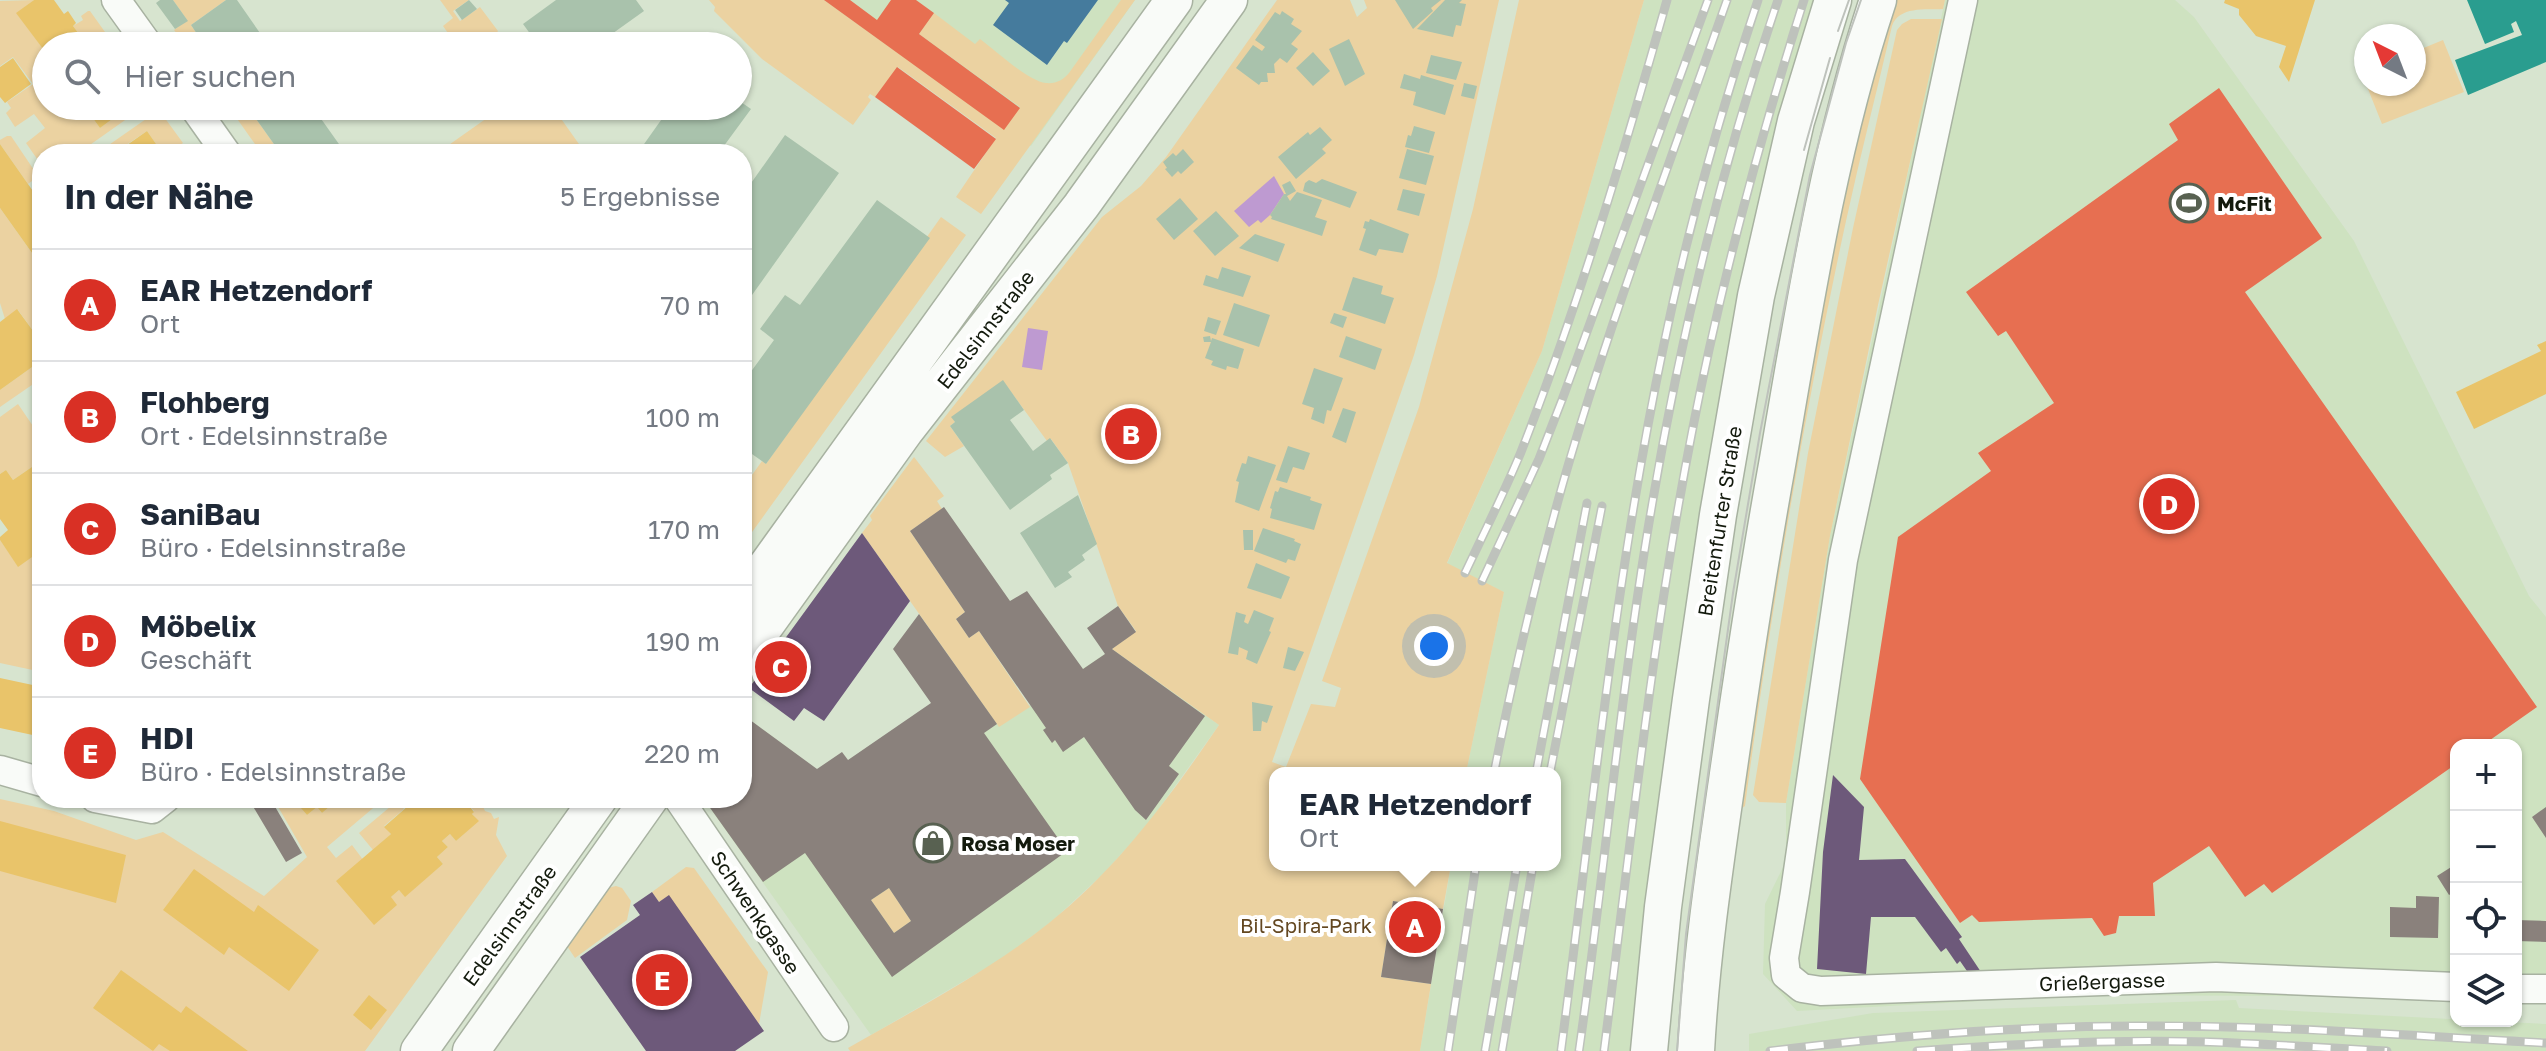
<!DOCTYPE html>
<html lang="de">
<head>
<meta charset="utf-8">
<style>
  body { margin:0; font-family:"Golos Text",sans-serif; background:#f2f2f3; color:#1f2937 }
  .controls { position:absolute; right:24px; bottom:24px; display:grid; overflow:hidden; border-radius:16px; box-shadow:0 2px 6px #0004 }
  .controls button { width:72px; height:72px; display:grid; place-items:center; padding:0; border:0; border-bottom:2px solid #e0e1e3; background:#fff; color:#1f2937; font:40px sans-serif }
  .compass { position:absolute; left:2354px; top:24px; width:72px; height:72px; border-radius:50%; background:#fff; box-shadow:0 2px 6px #0004; rotate:318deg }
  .you { position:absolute; left:1434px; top:646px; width:28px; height:28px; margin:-20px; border:6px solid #fff; border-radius:50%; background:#1a73e8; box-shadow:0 0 0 12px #1a73e833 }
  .badge { display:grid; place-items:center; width:52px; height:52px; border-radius:50%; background:#d93025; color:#fff; font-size:26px; font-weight:700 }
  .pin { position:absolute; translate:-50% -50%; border:4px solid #fff; box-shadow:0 2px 8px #0006 }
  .popup { position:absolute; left:1269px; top:767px; width:292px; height:104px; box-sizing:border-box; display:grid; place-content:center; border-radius:16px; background:#fff; filter:drop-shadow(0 2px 6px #0005); font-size:26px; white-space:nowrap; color:#747a83 }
  .popup b { font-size:30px; color:#1f2937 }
  .popup::after { content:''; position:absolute; left:50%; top:100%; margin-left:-16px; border:16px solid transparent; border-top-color:#fff }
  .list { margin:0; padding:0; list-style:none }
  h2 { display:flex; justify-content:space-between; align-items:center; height:104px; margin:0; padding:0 32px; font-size:34px }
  h2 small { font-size:26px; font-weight:400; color:#747a83 }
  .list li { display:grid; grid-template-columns:52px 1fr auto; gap:24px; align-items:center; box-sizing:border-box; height:112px; padding:0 32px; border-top:2px solid #e0e1e3 }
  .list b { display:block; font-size:30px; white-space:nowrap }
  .list p { margin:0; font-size:26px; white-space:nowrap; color:#747a83 }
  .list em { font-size:26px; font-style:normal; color:#747a83 }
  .icon { flex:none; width:44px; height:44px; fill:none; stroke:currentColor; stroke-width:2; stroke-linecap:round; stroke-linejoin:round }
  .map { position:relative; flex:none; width:2546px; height:1051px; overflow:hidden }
  .search { position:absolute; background:#fff; box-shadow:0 2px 6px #0004; left:32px; top:32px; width:720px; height:88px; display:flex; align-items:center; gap:20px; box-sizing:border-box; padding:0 28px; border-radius:44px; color:#747a83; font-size:30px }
  .panel { position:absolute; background:#fff; box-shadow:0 2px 6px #0004; left:32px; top:144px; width:720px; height:664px; border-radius:32px }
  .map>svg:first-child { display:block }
  .built { fill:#cee2c0 }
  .green { fill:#ebd2a1 }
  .water { fill:#be9ad1 }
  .homes { fill:#e9c46a }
  .shops { fill:#e76f51 }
  .offices { fill:#6d597a }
  .schools { fill:#2a9d8f }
  .public { fill:#457b9d }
  .industry { fill:#8a817c; fill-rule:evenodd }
  .building { fill:#a9c2ac }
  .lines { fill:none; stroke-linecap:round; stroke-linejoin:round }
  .minor-casing { stroke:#a8b2a1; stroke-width:31 }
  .major-casing { stroke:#a8b2a1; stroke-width:39 }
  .minor { stroke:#f9fbf8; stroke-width:28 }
  .major { stroke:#f9fbf8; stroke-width:36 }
  .tram { stroke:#bec2bc; stroke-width:2 }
  .rail-casing { stroke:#bec2bc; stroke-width:9 }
  .rail { stroke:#fff; stroke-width:6; stroke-dasharray:18; stroke-linecap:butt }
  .labels { text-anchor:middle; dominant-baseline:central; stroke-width:8; stroke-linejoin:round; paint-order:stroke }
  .poi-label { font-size:20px; font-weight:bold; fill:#131a0d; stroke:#fff; text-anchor:start }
  .street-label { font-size:20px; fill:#131a0d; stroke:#fff }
  .park-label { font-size:20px; fill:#634720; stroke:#fff }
</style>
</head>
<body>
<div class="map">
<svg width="2546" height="1051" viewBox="0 0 2546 1051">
  <rect width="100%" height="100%" fill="#d7e4cf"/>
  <path class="built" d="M800,0H1135L1031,146L898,67L896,69Z
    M1644,0H1823L1633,1051H1420L1451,865H1555V773H1466L1504,592L1447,564L1542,351Z
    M1945,0H2175L2194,17L2354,241L2529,596L2546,617V1000L2516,999V745H2456V997L2095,995L1797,1011L1763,974L1765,904L1786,861V803L1830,536Z
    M1112,649L1219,725L1145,828L1103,874L1051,922L1000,960L871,1035L703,798H742V714L844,790L978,697L999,726Z
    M2236,1000L2239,1008L2546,1024V1051H1749V1034L1873,1013Z"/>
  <path class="green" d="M34,0L17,13L46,53V106H84L100,128L130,106H145L77,154H42V166L26,143L45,128L34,114L15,127L6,113L11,108L7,102L33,84L13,57L0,66V1Z
    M173,0H226L191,25L205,46H186L174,30L187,20Z
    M440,0H469L453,11L460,21L480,7L498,31C488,46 475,46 457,46L443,26L453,18Z
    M709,0H824L1004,129L1020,107L919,34L934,13L975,44L980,39C995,50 1028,81 1046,83C1056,84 1063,80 1069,73L1121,0H1135L981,214L956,197L996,138L898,67L875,97L870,94L868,97L871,100L853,125L762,59L714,11L715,7Z
    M1277,0H1350L1357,17L1367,8L1364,0H1499L1437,276L1414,355L1272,762L1286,767L1311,704L1335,707L1341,688L1322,681L1419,407L1473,209L1519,0H1644L1542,351L1447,563L1504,592L1466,773H1275V865H1451L1443,909L1393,901L1381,977L1431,984L1420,1051H850L848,1048C916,1009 988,972 1049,923C1118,868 1170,797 1219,725L1112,649L1136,631L1118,606L1068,463L1051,439L1047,441L1003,381L952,417L955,422L950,426L964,446L945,457L926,441L1102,217L1141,186L1166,157Z
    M1889,0H1945L1943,9C1925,10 1899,6 1892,26C1877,91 1860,156 1846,221C1804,414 1771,610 1745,806L1730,817L1785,437Z
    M88,11H90L115,46H88L73,26L83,20L81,16Z
    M1911,19H1942L1878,305L1830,536L1786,803L1759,802L1753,795L1758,764L1808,453L1853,228L1897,30L1902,24Z
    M2443,40L2464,92L2382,124L2366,84H2414V52Z
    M228,106H247L281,154H262Z
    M504,106H543L551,117L557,113L586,154H436Z
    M159,110L183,143L174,149L172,146L163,154L147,131L117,151L118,154H101L103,149Z
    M7,136H11L36,173V178L28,184L0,144V140Z
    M0,208L42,267V343L18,310L5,319L0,303Z
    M941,217L966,235L742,546V489L762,461L766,464Z
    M42,360V378L0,407V390Z
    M18,404L35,429L39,426L42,430V460L13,480L6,470L0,474V417Z
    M914,457L944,496L937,501L942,509L910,531L965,612L956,619L969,638L979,631L1030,707L999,727L862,533L872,520L870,516Z
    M0,540L18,566L42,550V580L39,583L42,587V672L0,663Z
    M273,798H292L307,815L317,807L322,813L336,801L334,798H385L327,847L336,858L352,845L391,897L399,890L405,896L443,864L437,857L448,847L442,841L450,834L456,841L478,821L472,814L474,811L463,798H479L485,811L491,813L494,819L499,817L496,835L507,856L365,1051H0V799L54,811L136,840L163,832L264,896L307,857Z
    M397,801L404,809L384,826L391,834L373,850L359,833Z
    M686,867L694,868L768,972L759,1024L669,896L659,902L652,892Z
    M616,886L622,888L631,901L627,920L575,958L567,946L608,888Z
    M889,888L911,921L894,933L871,900Z"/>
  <path class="water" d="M1274,176L1284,194L1270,215L1261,223L1258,220L1249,227L1234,211Z
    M1028,328L1048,331L1042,370L1022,367Z"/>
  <path class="homes" d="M34,0H54L64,14L68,11L76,23L73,26L88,46H46V53L16,13Z
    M2225,0H2315L2289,82L2279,67L2286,46L2256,36L2239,15V9L2224,3Z
    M13,58L31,84L5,103L0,97V67Z
    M84,106H130L100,128Z
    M147,131L163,154H118L117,152Z
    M0,144L42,204V267L0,208Z
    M17,309L42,343V360L0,390V322Z
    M2546,341V394L2474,429L2456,392L2541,351L2537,345Z
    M42,460V550L18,567L0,540V537L8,530L0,519V474L6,470L13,480Z
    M0,678L42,687V737L0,728Z
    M292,798H334L336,801L322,813L317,807L307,815Z
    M417,798H463L474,812L472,814L479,821L456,841L450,834L442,841L448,847L437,857L443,864L405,897L399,890L391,897L397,905L374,925L336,881L391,834L384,827Z
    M0,821L126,855L116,903L0,871Z
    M194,869L254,912L258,905L319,950L289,991L229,947L224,955L163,910Z
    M121,970L181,1013L186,1006L248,1051H170L159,1044L153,1051L93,1008Z
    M369,995L387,1010L371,1030L353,1015Z"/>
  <path class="shops" d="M824,0H850L877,20L891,0H916L934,13L919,34L1020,108L1004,130Z
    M897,67L996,139L974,169L875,97Z
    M2219,88L2322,238L2245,292L2537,707L2483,745H2456V764L2272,893L2264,884L2245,897L2209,846L2153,883L2155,916H2119L2116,933L2104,936L2092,918L1979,922L1972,915L1960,923L1860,779L1898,537L1991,471L1978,453L2054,403L2006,331L1998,336L1966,292L2178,140L2169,124Z"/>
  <path class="offices" d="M862,533L910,601L824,721L804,708L794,721L749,688Z
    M1833,775L1864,807L1859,860L1905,859L1962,937L1959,939L1981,972L1969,974L1960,961L1957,964L1946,948L1941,952L1915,917H1871L1866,974L1817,969L1823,852Z
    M652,892L659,902L669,895L764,1031L735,1051H646L580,957L640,915L633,905Z"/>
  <path class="schools" d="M2467,0H2546V62L2468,95L2455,60L2522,35L2516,21L2511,24L2514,32L2485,44Z"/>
  <path class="public" d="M1005,0H1098L1067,43L1064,41L1047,65L993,25L1009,3Z"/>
  <path class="industry" d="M944,507L1010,601L1027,591L1083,669L1105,654L1087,628L1118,606L1136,632L1112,649L1205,716L1169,766L1179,774L1146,820L1135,810L1084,737L1063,752L1055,740L1052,743L1043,730L1046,728L979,631L969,638L956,619L965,612L910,531Z
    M919,614L997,724L984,733L1067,851L892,977L805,853L763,882L703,798H742V714L817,769L842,752L848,760L931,703L893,649ZM889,888L911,921L894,933L871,900Z
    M248,798H270L302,853L286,862Z
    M2546,807V838L2532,817Z
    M2456,864V891L2449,895L2437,876Z
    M2416,896L2439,897L2438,938L2390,937V907L2416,908Z
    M1393,901L1443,909L1431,984L1381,977Z
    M2516,920L2546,921V942L2516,941Z"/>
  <path class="building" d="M160,0H173L188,21L175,29L156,3Z
    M226,0H237L269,46H205L191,25Z
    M469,0L477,9L462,20L455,10Z
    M556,0H636L644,11L595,46H539L523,24Z
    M1395,0H1441L1431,8L1433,11L1413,29Z
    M1445,0H1462L1459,3L1466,4L1461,26L1456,25L1453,37L1417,29Z
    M1282,11L1294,19L1291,24L1302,31L1291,44L1298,49L1287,63L1280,58L1274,64L1275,73H1267L1268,82H1261L1259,85L1236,68L1253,45L1262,51L1265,47L1255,40L1275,12L1280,15Z
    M1349,39L1365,74L1345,86L1329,49Z
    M1313,52L1330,71L1313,86L1296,68Z
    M1431,55L1462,62L1456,80L1426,73Z
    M1404,74L1420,79L1421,75L1454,85L1445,115L1413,105L1416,92L1400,88Z
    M1464,83L1477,86L1474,99L1461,96Z
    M738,100L751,109L718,154H637L671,106H738Z
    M247,106H312L346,154H281Z
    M1414,126L1435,132L1429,153L1405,147L1408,135L1411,136Z
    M1320,127L1332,140L1322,149L1326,153L1296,179L1278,157L1308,132L1310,135Z
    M785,135L839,173L742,309V196Z
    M1183,149L1194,162L1181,174L1178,171L1172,177L1165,169L1167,168L1163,162L1173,153L1176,156Z
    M1407,149L1434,156L1426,185L1399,178Z
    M1322,179L1357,192L1350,208L1303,191L1305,183L1309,180L1316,183Z
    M1290,181L1296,191L1287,196L1290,201L1297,192L1322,200L1315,217L1327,221L1322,236L1271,219L1272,217L1270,215L1284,194H1286L1282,185Z
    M1403,189L1425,194L1419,216L1397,210Z
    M1180,198L1198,219L1174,240L1156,219Z
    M877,200L930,238L766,464L742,447V384L774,340L760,329L785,295L800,305Z
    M1216,211L1239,236L1215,256L1193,231Z
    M1370,219L1409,234L1403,253L1379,249L1376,256L1359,250L1366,229L1363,228L1365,221L1369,222Z
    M1255,234L1285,244L1278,262L1239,248Z
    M1222,267L1251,276L1243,297L1203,285L1206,275L1218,279Z
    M1353,277L1383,286L1381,294L1394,298L1385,324L1342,310Z
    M1234,303L1270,315L1259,347L1223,335Z
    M1334,313L1347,317L1343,328L1330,323Z
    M1208,317L1221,321L1216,335L1204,331Z
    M1210,336L1211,341L1212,338L1244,349L1238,369L1227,366L1226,370L1211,365L1213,361L1205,358L1211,342H1204L1203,337Z
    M1346,336L1382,349L1375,370L1339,357Z
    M1314,368L1343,378L1331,411L1327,410L1324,424L1311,419L1314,408L1302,404Z
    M1003,380L1024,410L1010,420L1033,451L1050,438L1068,463L1050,475L1052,479L1010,510L950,426L955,422L951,417Z
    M1343,408L1356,412L1346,443L1332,437Z
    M1288,446L1310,453L1304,470L1293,467L1287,483L1276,480Z
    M1248,456L1276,465L1259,511L1235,502L1239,482L1236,481L1242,463L1246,464Z
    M1280,487L1311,497L1310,500L1322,504L1314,530L1270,518L1272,509L1270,508L1275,491L1278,492Z
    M1078,495L1097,544L1082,555L1085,560L1068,572L1072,577L1055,588L1020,533Z
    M1263,528L1295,539L1294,541L1301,544L1295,561L1288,559L1286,563L1254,551Z
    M1243,530H1253V550H1244Z
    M1256,563L1290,577L1281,599L1247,588Z
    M1254,610L1274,618L1269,631L1271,632L1257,664L1246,659L1248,651L1239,647L1238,655L1228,653L1236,612L1246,615L1244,622L1248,624Z
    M1288,647L1304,652L1295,671L1283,668Z
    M1252,702L1273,706L1267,723L1262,721L1261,731H1253Z"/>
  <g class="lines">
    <defs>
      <path id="minor" d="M116,0L149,46
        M1963,0L1843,560L1795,892L1784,958L1786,975L1802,988L1821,991L2216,977L2456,987
        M193,106L227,154
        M0,770L42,782
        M95,798L152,809L166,798
        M678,798L834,1027
        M2516,989H2546"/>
      <path id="major" d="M742,600L1174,0
        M742,658L905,431L1081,206L1229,0
        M419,1051L599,798
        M471,1051L650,798
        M1649,1051L1663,907L1691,699L1718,515L1756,296L1796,121L1833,0
        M1696,1051C1701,960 1714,871 1727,781C1742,676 1758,570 1777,465C1804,309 1828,151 1878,0"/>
    </defs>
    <use href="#minor" class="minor-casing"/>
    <use href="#major" class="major-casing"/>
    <use href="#minor" class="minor"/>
    <use href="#major" class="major"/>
    <path class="tram" d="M1838,31L1849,0
      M1804,150L1830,58
      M1677,1051L1686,934L1733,593L1760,433L1810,175L1846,43L1861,0"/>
    <defs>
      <path id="rail" d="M1465,573C1484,533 1504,493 1521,452C1579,304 1624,152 1667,0
        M1482,581L1539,459L1562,400L1708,0
        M1494,773C1513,676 1536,579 1563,483C1610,320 1671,160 1727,0
        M1536,773L1587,503
        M1550,773L1602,506
        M1448,1051L1476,865
        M1485,1051L1517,865
        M1502,1051L1533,865
        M1561,1051C1592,815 1615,577 1664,344C1688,228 1720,113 1758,0
        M1579,1051C1605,869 1621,686 1652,505C1681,334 1722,164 1778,0
        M1604,1051C1634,817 1658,581 1709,350C1735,232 1767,116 1804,0
        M1770,1051C1893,1036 2016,1026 2139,1026C2275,1025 2411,1036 2546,1043
        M1917,1051C2015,1044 2113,1039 2210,1042C2269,1044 2328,1048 2387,1051"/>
    </defs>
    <use href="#rail" class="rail-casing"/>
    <use href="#rail" class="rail"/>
  </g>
  <defs>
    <symbol id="stadium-ring" viewBox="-11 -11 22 22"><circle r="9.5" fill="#fff" stroke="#586151" stroke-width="1.5"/><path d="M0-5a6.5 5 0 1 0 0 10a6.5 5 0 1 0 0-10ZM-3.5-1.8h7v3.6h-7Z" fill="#586151"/></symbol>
    <symbol id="shop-ring" viewBox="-11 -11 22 22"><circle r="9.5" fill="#fff" stroke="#586151" stroke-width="1.5"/><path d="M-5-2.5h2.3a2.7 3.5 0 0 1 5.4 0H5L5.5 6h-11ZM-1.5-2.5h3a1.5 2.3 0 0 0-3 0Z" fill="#586151"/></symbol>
  </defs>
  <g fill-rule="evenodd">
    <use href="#stadium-ring" x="2167" y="181" width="44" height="44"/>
    <use href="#shop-ring" x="911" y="821" width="44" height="44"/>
  </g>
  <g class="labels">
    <g class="poi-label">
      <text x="2217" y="203">McFit</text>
      <text x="961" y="843">Rosa Moser</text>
    </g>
    <g class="street-label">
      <text transform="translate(985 329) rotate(-52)">Edelsinnstraße</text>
      <text transform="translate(1719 521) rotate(-81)">Breitenfurter Straße</text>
      <text transform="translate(756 912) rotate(56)">Schwenkgasse</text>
      <text transform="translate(509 925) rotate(-54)">Edelsinnstraße</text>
      <text transform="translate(2102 981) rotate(-2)">Grießergasse</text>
    </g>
    <g class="park-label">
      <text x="1306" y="925">Bil-Spira-Park</text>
    </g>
  </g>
</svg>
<div class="controls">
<button>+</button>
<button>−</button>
<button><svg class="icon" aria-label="locate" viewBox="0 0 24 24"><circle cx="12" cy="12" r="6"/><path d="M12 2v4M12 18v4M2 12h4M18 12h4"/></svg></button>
<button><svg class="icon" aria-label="layers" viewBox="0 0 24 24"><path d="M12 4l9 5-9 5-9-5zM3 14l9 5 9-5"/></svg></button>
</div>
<svg class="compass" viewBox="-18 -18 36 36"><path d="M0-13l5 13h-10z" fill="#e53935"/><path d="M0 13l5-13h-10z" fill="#747a83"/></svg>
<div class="you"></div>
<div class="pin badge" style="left:1415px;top:927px">A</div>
<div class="popup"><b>EAR Hetzendorf</b>Ort</div>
<div class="pin badge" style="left:1131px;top:434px">B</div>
<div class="pin badge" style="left:781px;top:667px">C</div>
<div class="pin badge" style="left:2169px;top:504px">D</div>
<div class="pin badge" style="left:662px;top:980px">E</div>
<div class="search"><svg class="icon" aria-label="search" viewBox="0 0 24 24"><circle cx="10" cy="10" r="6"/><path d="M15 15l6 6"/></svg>Hier suchen</div>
<section class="panel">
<h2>In der Nähe<small>5 Ergebnisse</small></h2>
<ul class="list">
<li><span class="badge">A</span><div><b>EAR Hetzendorf</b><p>Ort</p></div><em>70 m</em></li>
<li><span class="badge">B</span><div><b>Flohberg</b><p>Ort · Edelsinnstraße</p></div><em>100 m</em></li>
<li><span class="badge">C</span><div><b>SaniBau</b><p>Büro · Edelsinnstraße</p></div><em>170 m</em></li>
<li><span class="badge">D</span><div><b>Möbelix</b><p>Geschäft</p></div><em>190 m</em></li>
<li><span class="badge">E</span><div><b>HDI</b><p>Büro · Edelsinnstraße</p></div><em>220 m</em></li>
</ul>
</section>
</div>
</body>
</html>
